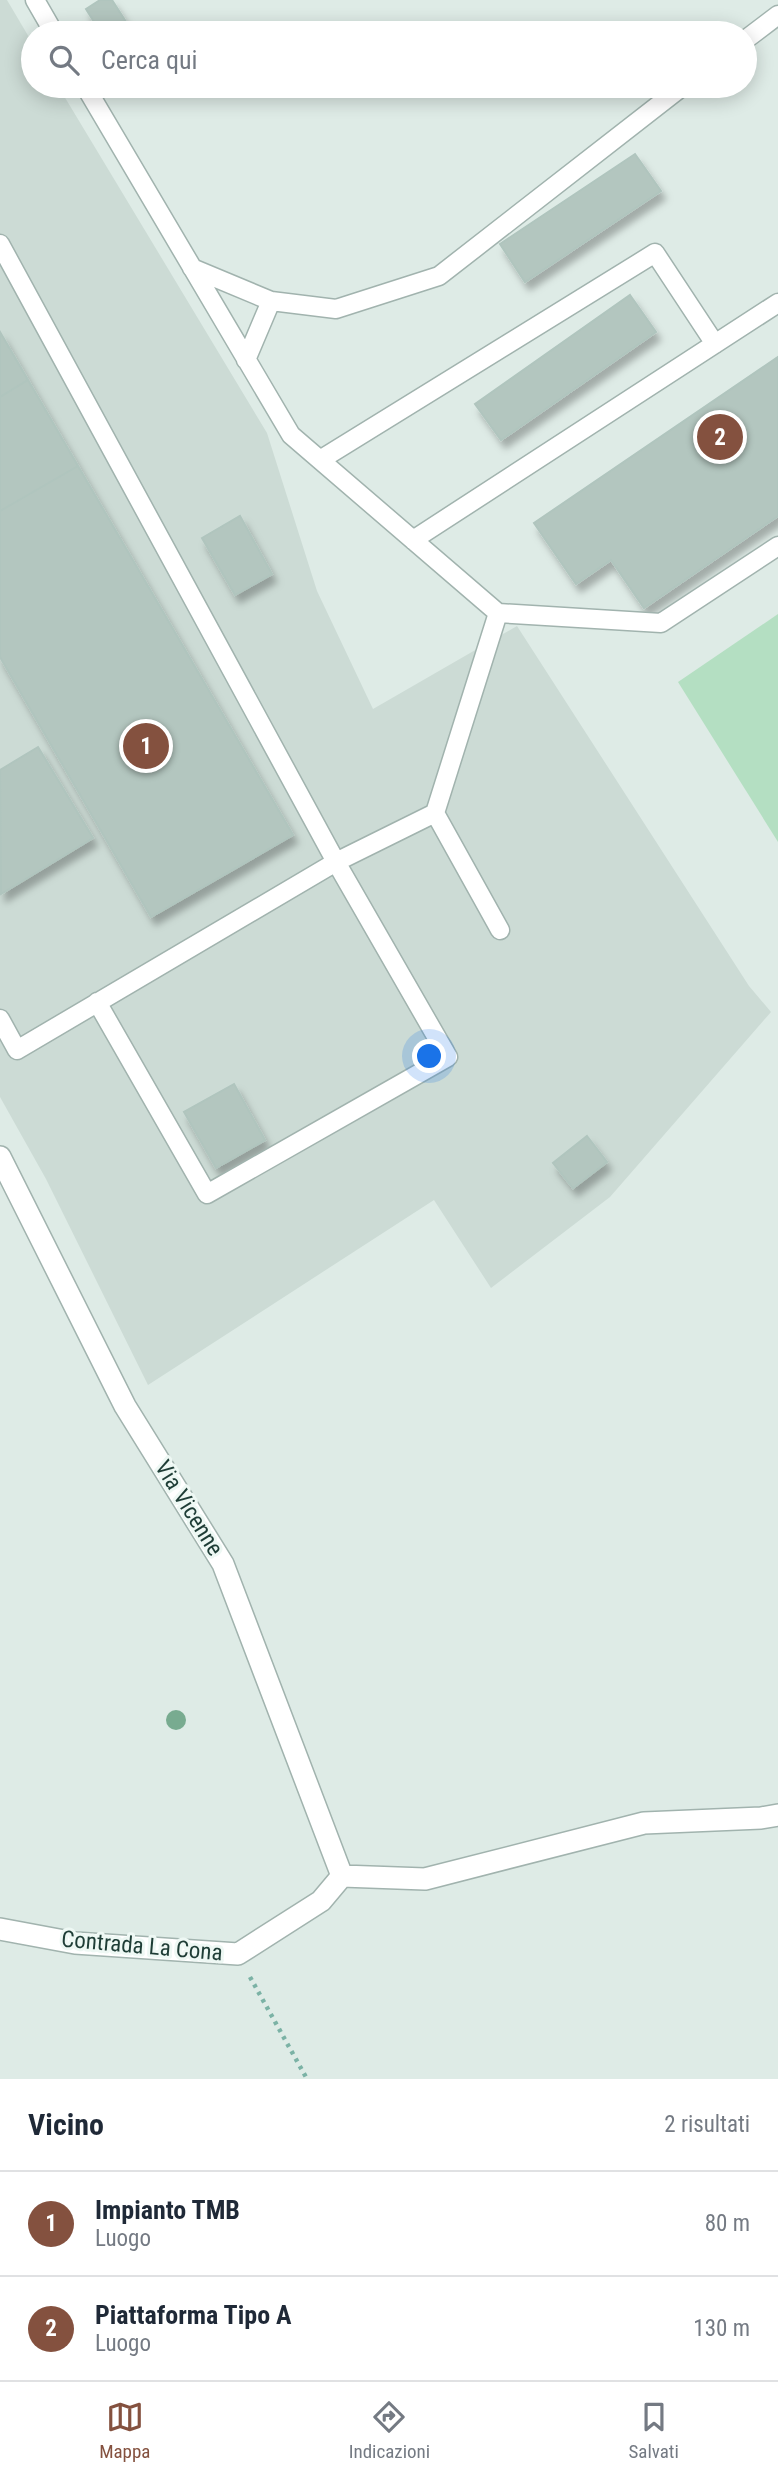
<!DOCTYPE html>
<html lang="it">
<head>
<meta charset="utf-8">
<style>
  body { margin:0; font-family:"Roboto Condensed",sans-serif; background:#f2f2f3; color:#1f2937 }
  .you { position:absolute; left:430px; top:1057px; width:24px; height:24px; margin:-18px; border:5px solid #fff; border-radius:50%; background:#1a73e8; box-shadow:0 0 0 10px #1a73e833 }
  .badge { display:grid; place-items:center; width:46px; height:46px; border-radius:50%; background:#84513f; color:#fff; font-size:23px; font-weight:700 }
  .pin { position:absolute; translate:-50% -50%; border:4px solid #fff; box-shadow:0 2px 7px #0006 }
  .list { margin:0; padding:0; list-style:none }
  h2 { display:flex; justify-content:space-between; align-items:center; height:91px; margin:0; padding:0 28px; font-size:30px }
  h2 small { font-size:23px; font-weight:400; color:#747a83 }
  .list li { display:grid; grid-template-columns:46px 1fr auto; gap:21px; align-items:center; box-sizing:border-box; height:105px; padding:0 28px; border-top:2px solid #e0e1e3 }
  .list b { display:block; font-size:26px; white-space:nowrap }
  .list p { margin:0; font-size:23px; white-space:nowrap; color:#747a83 }
  .list em { font-size:23px; font-style:normal; color:#747a83 }
  .icon { flex:none; width:38px; height:38px; fill:none; stroke:currentColor; stroke-width:2; stroke-linecap:round; stroke-linejoin:round }
  .map { position:relative; flex:none; width:778px; height:2079px; overflow:hidden }
  .search { position:absolute; background:#fff; box-shadow:0 4px 18px #0003; left:21px; right:21px; top:21px; height:77px; display:flex; align-items:center; gap:18px; box-sizing:border-box; padding:0 24px; border-radius:38px; color:#747a83; font-size:26px }
  .sheet { height:301px; background:#fff }
  nav { display:flex; justify-content:space-around; align-items:center; box-sizing:border-box; height:98px; border-top:2px solid #e0e1e3; background:#fff; font-size:19px; color:#747a83 }
  nav a { display:grid; justify-items:center; gap:4px }
  nav .on { color:#84513f }
  .map>svg:first-child { display:block }
  .built { fill:#ccdbd5 }
  .green { fill:#b4dfc2 }
  .building { fill:#b3c6bf; stroke:#b0c5be; stroke-width:2; filter:url(#shadow) }
  .lines { fill:none; stroke-linecap:round; stroke-linejoin:round }
  .service-casing { stroke:#a1b3ae; stroke-width:21 }
  .minor-casing { stroke:#a1b3ae; stroke-width:24 }
  .path { stroke:#7bb2a5; stroke-width:4.5; stroke-dasharray:3.5 5; stroke-linecap:butt }
  .service { stroke:#fff; stroke-width:18 }
  .minor { stroke:#fff; stroke-width:21 }
  .tree { fill:#78ab90 }
  .labels { text-anchor:middle; dominant-baseline:central; stroke-width:6; stroke-linejoin:round; paint-order:stroke }
  .street-label { font-size:23px; fill:#1e3d36; stroke:#eef8f4 }
</style>
</head>
<body>
<div class="map">
<svg width="778" height="2079" viewBox="0 0 778 2079">
  <defs>
    <filter id="shadow"><feDropShadow dx="4.5" dy="8" stdDeviation="3.5" flood-color="#0004"/></filter>
  </defs>
  <rect width="100%" height="100%" fill="#deebe6"/>
  <path class="built" d="M0,0H7L33,44V86H58L267,433L317,591L373,709L517,626L749,986L771,1012L610,1197L491,1288L434,1200L148,1385L46,1179L0,1097Z"/>
  <path class="green" d="M778,614V842L678,682Z"/>
  <path class="building" d="M100,0H112L128,25L113,33H101L86,9Z
    M635,154L661,191L525,282L500,244Z
    M630,295L656,332L501,440L475,404Z
    M0,332L28,380L0,397Z
    M778,357V516L644,608L611,560L576,584L534,523Z
    M28,380L78,466L0,511V397Z
    M78,466L293,835L151,917L0,657V511Z
    M240,516L272,574L235,595L202,538Z
    M38,747L93,838L1,894L0,770Z
    M234,1084L265,1140L216,1168L184,1112Z
    M587,1136L607,1162L573,1188L553,1163Z"/>
  <g class="lines">
    <defs>
      <path id="service" d="M35,0L54,33
        M745,40L778,15
        M85,86L291,435L498,613L661,623L778,546
        M0,244L336,862L448,1057L207,1194L97,1002
        M192,268L271,301L336,309L439,276L683,86
        M246,360L271,301
        M320,460L655,253L715,344
        M413,540L778,303
        M435,813L500,930
        M0,1019L17,1050L336,862L435,813L498,613"/>
      <path id="minor" d="M0,1157L125,1406L223,1564L342,1876
        M342,1876L425,1879L644,1823L761,1818L778,1815
        M0,1929L75,1943L238,1954L321,1901L342,1876"/>
    </defs>
    <use href="#service" class="service-casing"/>
    <use href="#minor" class="minor-casing"/>
    <path class="path" d="M250,1977L307,2079"/>
    <use href="#service" class="service"/>
    <use href="#minor" class="minor"/>
  </g>
  <circle class="tree" cx="176" cy="1720" r="10"/>
  <g class="labels">
    <g class="street-label">
      <text transform="translate(189 1508) rotate(58)">Via Vicenne</text>
      <text transform="translate(142 1946) rotate(5)">Contrada La Cona</text>
    </g>
  </g>
</svg>
<div class="you"></div>
<div class="pin badge" style="left:146px;top:746px">1</div>
<div class="pin badge" style="left:720px;top:437px">2</div>
<div class="search"><svg class="icon" aria-label="search" viewBox="0 0 24 24"><circle cx="10" cy="10" r="6"/><path d="M15 15l6 6"/></svg>Cerca qui</div>
</div>
<section class="sheet">
<h2>Vicino<small>2 risultati</small></h2>
<ul class="list">
<li><span class="badge">1</span><div><b>Impianto TMB</b><p>Luogo</p></div><em>80 m</em></li>
<li><span class="badge">2</span><div><b>Piattaforma Tipo A</b><p>Luogo</p></div><em>130 m</em></li>
</ul>
</section>
<nav>
<a class="on"><svg class="icon" aria-label="map" viewBox="0 0 24 24"><path d="M3 6l6-2 6 2 6-2v14l-6 2-6-2-6 2zM9 4v14M15 6v14"/></svg>Mappa</a>
<a><svg class="icon" aria-label="directions" viewBox="0 0 24 24"><path d="M12 3l9 9-9 9-9-9zM9 14v-3h6M13 9l2 2-2 2"/></svg>Indicazioni</a>
<a><svg class="icon" aria-label="saved" viewBox="0 0 24 24"><path d="M7 4h10v16l-5-4-5 4z"/></svg>Salvati</a>
</nav>
</body>
</html>
